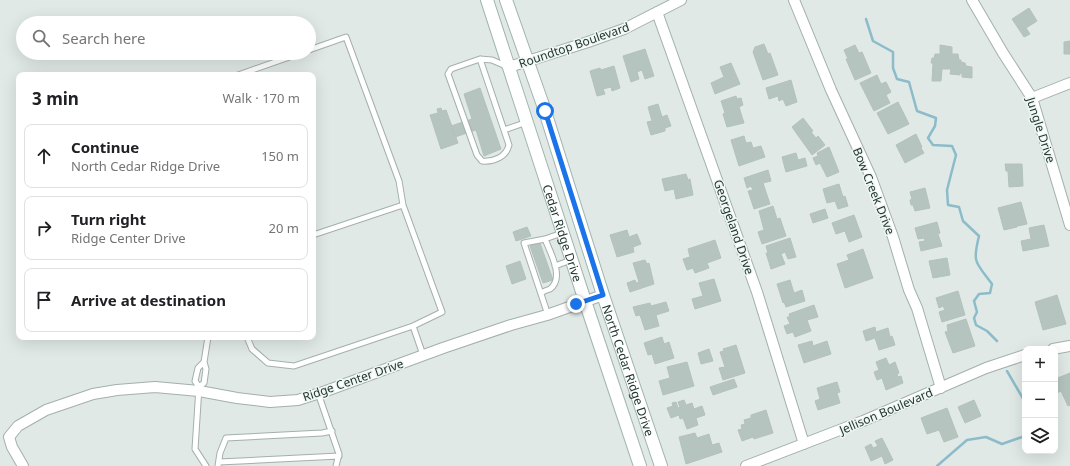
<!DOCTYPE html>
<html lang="en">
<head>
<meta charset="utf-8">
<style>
  body { margin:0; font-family:"Noto Sans",sans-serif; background:#f2f2f2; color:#202124 }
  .controls { position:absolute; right:12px; bottom:12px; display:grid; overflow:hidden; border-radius:8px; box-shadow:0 4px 16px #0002 }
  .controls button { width:36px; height:36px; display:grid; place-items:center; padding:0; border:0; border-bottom:1px solid #e0e0e0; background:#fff; color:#202124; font:20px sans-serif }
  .stop { position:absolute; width:12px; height:12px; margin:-9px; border:3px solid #1a73e8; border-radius:50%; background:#fff }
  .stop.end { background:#1a73e8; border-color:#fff; box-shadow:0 1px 4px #0008 }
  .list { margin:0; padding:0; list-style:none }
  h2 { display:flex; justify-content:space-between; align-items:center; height:52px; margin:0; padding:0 16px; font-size:17px }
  h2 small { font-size:13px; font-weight:400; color:#757577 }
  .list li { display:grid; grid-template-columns:26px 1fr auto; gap:12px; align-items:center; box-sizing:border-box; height:64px; margin:0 8px 8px; padding:0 8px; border:1px solid #e0e0e0; border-radius:8px }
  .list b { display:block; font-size:15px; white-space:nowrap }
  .list p { margin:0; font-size:13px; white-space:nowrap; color:#757577 }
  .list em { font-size:13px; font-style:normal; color:#757577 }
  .icon { flex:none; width:22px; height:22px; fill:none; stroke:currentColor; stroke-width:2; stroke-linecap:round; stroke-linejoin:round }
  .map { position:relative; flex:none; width:1070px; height:466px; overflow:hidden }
  .search { position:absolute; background:#fff; box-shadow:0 4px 16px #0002; left:16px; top:16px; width:300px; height:44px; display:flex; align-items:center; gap:10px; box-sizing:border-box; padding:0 14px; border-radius:22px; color:#757577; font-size:15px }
  .panel { position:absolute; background:#fff; box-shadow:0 4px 16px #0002; left:16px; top:72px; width:300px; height:268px; border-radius:8px }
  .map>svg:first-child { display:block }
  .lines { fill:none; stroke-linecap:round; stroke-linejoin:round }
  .stream { stroke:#8cbcca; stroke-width:2.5 }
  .building { fill:#b5c4bf; stroke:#b3c2bd }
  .service-casing { stroke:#a3b0ad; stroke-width:7 }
  .minor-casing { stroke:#a3b0ad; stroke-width:12 }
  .secondary-casing { stroke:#a0b4ae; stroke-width:14 }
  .service { stroke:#fff; stroke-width:5 }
  .minor { stroke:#fff; stroke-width:10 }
  .secondary { stroke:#fff; stroke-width:12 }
  .route { stroke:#1a73e8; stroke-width:5 }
  .labels { text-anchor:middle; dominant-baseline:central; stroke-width:3; stroke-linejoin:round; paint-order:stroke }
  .street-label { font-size:12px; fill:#223833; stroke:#f0f6f3 }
</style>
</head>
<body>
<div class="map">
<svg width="1070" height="466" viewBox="0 0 1070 466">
  <rect width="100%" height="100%" fill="#e0e9e6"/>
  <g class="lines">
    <path class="stream" d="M866,19L873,41L893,52V68L897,79L909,82L917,111L936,118L935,126L928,138L933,145L952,146L956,155L947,190L948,205L959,207L963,221L979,236C972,264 976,262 992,284L990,293L979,294L974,301L977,312L974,318L976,325L987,331L997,341
      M1007,371L1025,402
      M937,466L967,440L986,437L1002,444L1025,436"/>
  </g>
  <path class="building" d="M1029,8L1037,21L1026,28L1030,34L1024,37L1012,19Z
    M1070,41V54H1064V42Z
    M764,44L768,54L770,53L778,75L763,80L753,52L755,47Z
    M855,45L859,53L862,52L871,73L855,80L846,59H848L844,50Z
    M940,45L952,47V54H958L959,60H961V62L965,63L966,66L972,67V78L962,77V73H960V75L950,74L951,69H942L941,81H932L933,63H931L932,58H934L935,54H940Z
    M645,49L654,76L645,79L642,70L637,72L639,79L631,82L623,56Z
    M731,63L740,84L715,94L711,83L724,77L720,67Z
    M614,66L620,88L612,91L611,87L603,89L605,94L597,96L590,71L600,68L601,70Z
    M877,75L881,84L886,82L891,92L886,95L890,103L874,111L860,83Z
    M791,80L797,102L786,106L783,99L779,101L778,96L769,99L766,88Z
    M480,88L501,149L484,156L476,130L455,137L451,126L472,119L464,94Z
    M736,96L737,99L741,98L743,105L739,107L744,123L727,127L723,114L725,113L721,101Z
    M898,102L909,124L888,134L877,113Z
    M658,104L662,117L667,115L671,126L665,128V131L651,135L647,122L652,121L648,107Z
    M441,108L442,111L446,110L458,143L441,149L430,115L438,113L437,109Z
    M803,118L813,131L811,132L816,138L818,136L825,145L812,155L792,127Z
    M916,134L922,147L921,148L924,153L905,163L896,145Z
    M744,136L746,143L751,142L753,148L761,146L765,157L739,166L731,140Z
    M829,147L839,172L827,177L820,163L816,165L813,158L818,156L817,153Z
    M796,153L798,160L805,158L807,166L786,172L782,157Z
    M1005,164H1022L1023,186L1009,187L1008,171H1006Z
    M768,170L771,181L763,183L770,204L754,209L748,191L753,190L751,186L747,188L744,178Z
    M686,174L688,180L690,179L693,195L676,199L674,189L665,191L662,179Z
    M839,184L843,197L845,196L848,206L838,209L835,201L827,203L823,189Z
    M925,188L930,208L915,211L913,205H911L910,200L912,199L910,192Z
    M1021,202L1027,224L1018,226L1017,225V227L1004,230L998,208Z
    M773,206L777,219L780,218L786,236L762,244L758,232L764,230L759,211Z
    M825,209L828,218L813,223L810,214Z
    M854,215L862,237L849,242L845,231L836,234L832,223Z
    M937,222L940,233L938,234L942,246L921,251L919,242L925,241L924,238L918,239L915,228Z
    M1044,225L1049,246L1023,251L1021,241L1031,239L1029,228Z
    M527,227L531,236L516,241L513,232Z
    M627,230L629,237L637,234L641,244L633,247L634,252L617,257L610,235Z
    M790,238L796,257L788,259L785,252L781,254L785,264L771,269L766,253H768L766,246Z
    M715,240L721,258L707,263L709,268L695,273L693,268L687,270L683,259L690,257L688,249Z
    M540,243L553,280L543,283L530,246Z
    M863,249L873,278L845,288L837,264L849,260L847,255Z
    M947,258L950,275L933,278L929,261Z
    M645,260L647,264L649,263L654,284L630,292L627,283L635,280L636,283L639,282L633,263Z
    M520,261L526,279L512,284L506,266Z
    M714,279L721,301L695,309L692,299L703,296L699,283Z
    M790,280L794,293L802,290L805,301L786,307L784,302L783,303L777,284Z
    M958,291L965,315L942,322L939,312L945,310L943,306L939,308L936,298Z
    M1057,295L1066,324L1043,330L1035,302Z
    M666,302L669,311L656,315L659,326L645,330L640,315L636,316L633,307L650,303L651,306Z
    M814,305L818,317L807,320L811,331L795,337L793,332L787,334L784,326L790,324L787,317H790L789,314Z
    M966,319L975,346L953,353L945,332L948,331L947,325Z
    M875,327L876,332L888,328L890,337L892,336L895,345L879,350L875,338L866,341L863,331Z
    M662,337L664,344L669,342L674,358L655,364L652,354L648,355L644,343Z
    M812,341L813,346L827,341L831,354L804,363L798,345Z
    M736,345L745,373L723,380L719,368L725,367L720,352L724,351L723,349Z
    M709,349L713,361L701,364L698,353Z
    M886,358L889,365L895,362L899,373L897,374L898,377L901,376L903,383L886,390L882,378L877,380L874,372L879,370L876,362Z
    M687,362L694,386L663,395L659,381L670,378L667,367Z
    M1070,373V405L1068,406L1061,391L1055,394V379Z
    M734,379L737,387L713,395L710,387Z
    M837,382L840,392L837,393L840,403L818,410L815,401L820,399L817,388Z
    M684,400L686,405L692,403L694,409L702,406L705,415L696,418L698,425L687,429L683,418L680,419L679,415L671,418L667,408L673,406L672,403L676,402L678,408L680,407L678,402Z
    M974,400L981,416L965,423L958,407Z
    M947,408L958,437L944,442L939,430L927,434L921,418Z
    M766,410L773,433L754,439L753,437L742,441L738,430L742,429L741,425L745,424L744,420L751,418V415Z
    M695,433L697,438L709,434L712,445L719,443L722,452L686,464L679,437Z
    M882,438L893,460L885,464L882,456L871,461L865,447L871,444L873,448L878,446L875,441Z"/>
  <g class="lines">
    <defs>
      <path id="service" d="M309,50L346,37L399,181L403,205
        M480,59L509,145C506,157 494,162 482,161L477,155L448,74L451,69L480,59L492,60L508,67
        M238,75L301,53
        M504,130L527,122
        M545,239L524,243L548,315
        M555,266L571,260
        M541,293C544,291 547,290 550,289C565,278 550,252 545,239L562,233
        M413,326L423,355
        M247,337L252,349L268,363L294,366L413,326L442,312L403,205L313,235
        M204,362L198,368L195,381L199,387L195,449L206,466
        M199,387L204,383L206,369L204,362L208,337
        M318,393L339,454L336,466
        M219,462L339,456
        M218,466L220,453L226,438L322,433L332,431"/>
      <path id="minor" d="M794,0L831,90L871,177L893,237L909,290L917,308L941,388
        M972,0L1003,53L1032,98L1070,225
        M657,12L757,292L804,444
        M509,67L588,42L624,29L681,0
        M1032,98L1070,83
        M1053,349L1070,346
        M23,466L12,447L9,437L18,426L46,410L93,394L117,390L155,387L199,391L237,398L270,402L298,400L326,391L443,348L511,325L547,315L603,295
        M746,466L863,421L986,368L1025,355"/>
      <g id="secondary">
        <path id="s1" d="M487,0L585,301L640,466"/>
        <path id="s2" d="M506,0L543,105L603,295L661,466"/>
      </g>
    </defs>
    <use href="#service" class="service-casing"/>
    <use href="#minor" class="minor-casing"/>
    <use href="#secondary" class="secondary-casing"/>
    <use href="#service" class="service"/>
    <use href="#minor" class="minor"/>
    <use href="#secondary" class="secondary"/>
  </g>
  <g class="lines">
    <path class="route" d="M545,111L603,295L576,304"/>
  </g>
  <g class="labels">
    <g class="street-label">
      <text transform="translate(574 45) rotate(-19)">Roundtop Boulevard</text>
      <text transform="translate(1041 130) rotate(72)">Jungle Drive</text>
      <text transform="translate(874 191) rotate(68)">Bow Creek Drive</text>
      <text transform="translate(734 227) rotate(71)">Georgeland Drive</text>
      <text stroke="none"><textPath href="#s1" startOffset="245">Cedar Ridge Drive</textPath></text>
      <text stroke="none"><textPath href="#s2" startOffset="390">North Cedar Ridge Drive</textPath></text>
      <text transform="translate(353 380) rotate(-19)">Ridge Center Drive</text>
      <text transform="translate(886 411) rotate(-23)">Jellison Boulevard</text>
    </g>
  </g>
</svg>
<div class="controls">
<button>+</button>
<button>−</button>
<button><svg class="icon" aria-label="layers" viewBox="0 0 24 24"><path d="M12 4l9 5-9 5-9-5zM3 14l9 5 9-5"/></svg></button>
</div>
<div class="stop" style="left:545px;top:111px"></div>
<div class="stop end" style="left:576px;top:304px"></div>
<div class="search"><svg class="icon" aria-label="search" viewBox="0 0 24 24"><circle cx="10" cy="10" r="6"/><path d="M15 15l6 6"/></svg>Search here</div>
<section class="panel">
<h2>3 min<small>Walk · 170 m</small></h2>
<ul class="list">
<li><svg class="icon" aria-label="ahead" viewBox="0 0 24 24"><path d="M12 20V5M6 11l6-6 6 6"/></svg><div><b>Continue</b><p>North Cedar Ridge Drive</p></div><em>150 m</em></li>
<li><svg class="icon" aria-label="right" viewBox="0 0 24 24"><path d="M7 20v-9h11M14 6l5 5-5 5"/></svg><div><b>Turn right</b><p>Ridge Center Drive</p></div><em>20 m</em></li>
<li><svg class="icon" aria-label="arrive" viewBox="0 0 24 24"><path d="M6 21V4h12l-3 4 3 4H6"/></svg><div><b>Arrive at destination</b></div></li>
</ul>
</section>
</div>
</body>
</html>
